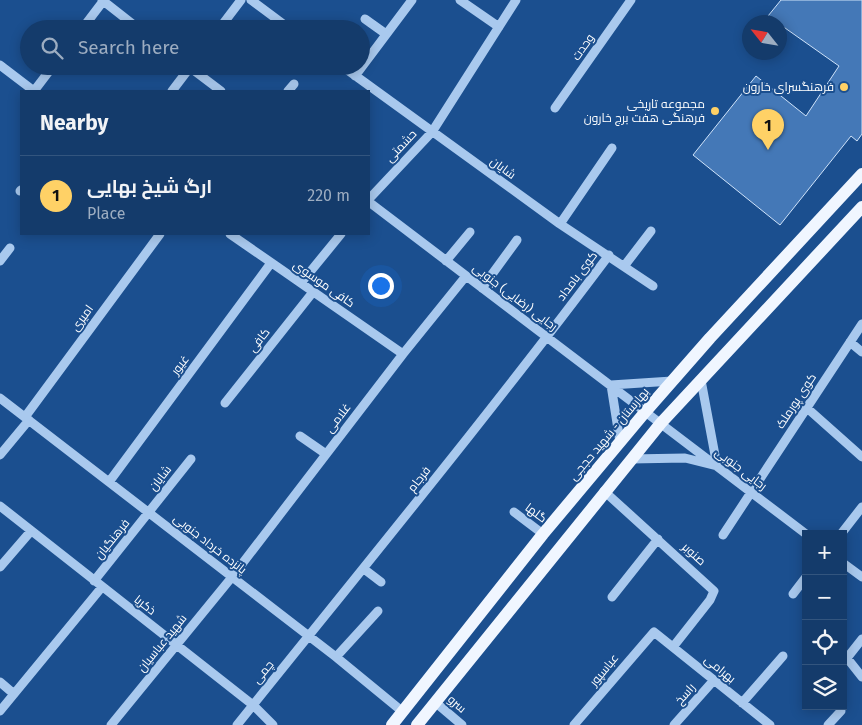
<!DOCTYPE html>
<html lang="en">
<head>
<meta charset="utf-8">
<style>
  body { margin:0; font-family:"Fira Sans",Cairo,sans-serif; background:#214673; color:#f1f3f6 }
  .controls { position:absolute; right:15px; bottom:15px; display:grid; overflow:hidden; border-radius:0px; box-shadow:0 2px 12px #0003 }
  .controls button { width:45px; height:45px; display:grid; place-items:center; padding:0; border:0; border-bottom:1px solid #33557e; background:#143b6b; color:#f1f3f6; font:25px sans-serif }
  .compass { position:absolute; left:742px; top:15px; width:45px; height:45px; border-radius:50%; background:#143b6b; box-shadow:0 2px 12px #0003; rotate:301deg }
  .you { position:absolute; left:380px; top:285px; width:18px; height:18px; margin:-12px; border:4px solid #fff; border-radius:50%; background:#1a73e8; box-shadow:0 0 0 8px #1a73e833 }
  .badge { display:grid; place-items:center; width:32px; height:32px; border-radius:50%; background:#ffd166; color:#111; font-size:16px; font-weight:700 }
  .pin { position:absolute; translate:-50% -41px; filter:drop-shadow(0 1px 2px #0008) }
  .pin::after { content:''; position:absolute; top:26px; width:18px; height:15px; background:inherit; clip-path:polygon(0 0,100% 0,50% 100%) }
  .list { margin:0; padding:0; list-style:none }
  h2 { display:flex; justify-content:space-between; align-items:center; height:65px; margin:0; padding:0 20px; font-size:21px }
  h2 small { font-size:16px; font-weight:400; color:#9dadc1 }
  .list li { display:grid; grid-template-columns:32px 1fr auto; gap:15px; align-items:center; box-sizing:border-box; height:80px; padding:0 20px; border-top:1px solid #33557e }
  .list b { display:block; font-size:19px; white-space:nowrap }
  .list p { margin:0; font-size:16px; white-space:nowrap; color:#9dadc1 }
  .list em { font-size:16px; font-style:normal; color:#9dadc1 }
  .icon { flex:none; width:28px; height:28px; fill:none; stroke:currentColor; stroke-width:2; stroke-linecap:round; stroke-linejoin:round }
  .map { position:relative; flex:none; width:862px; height:725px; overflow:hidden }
  .search { position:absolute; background:#143b6b; box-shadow:0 2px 12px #0003; left:20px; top:20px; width:350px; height:55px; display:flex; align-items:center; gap:12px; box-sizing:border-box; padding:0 18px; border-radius:28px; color:#9dadc1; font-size:19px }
  .panel { position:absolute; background:#143b6b; box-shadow:0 2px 12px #0003; left:20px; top:90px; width:350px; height:145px; border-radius:0px }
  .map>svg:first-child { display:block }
  .building { fill:#4478b7; stroke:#cfe3fa }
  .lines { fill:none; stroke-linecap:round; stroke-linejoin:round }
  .minor { stroke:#a9c9ee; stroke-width:9 }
  .major { stroke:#f0f6ff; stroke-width:12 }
  .poi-dot { fill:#ffd166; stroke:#1b4f8f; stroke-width:2 }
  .labels { text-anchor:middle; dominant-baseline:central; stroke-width:4; stroke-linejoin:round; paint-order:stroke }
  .street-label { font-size:12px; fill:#fff; stroke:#1b4f8f }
  .poi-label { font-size:12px; fill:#fff; stroke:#1b4f8f; text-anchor:end }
</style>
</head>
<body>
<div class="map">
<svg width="862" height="725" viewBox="0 0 862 725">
  <rect width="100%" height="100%" fill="#1b4f8f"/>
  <path class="building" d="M781,0H862V134L857,141L851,136L780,225L693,155L756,76L806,116L839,66L768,16Z"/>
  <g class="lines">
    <path class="minor" d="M102,0L139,29
      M251,0L290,29
      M460,0L499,27
      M365,19L386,34
      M82,29L104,0
      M219,29L241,0
      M0,65L34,91
      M188,66L221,91
      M342,66L560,224L653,286
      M355,76L412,0
      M34,91L53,66
      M172,91L191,66
      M288,91L294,84
      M555,108L631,0
      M20,191L21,190
      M369,199L432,132L516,0
      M369,202L806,534
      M560,224L612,148
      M230,234L403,354
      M0,261L10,248
      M446,261L470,232
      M625,265L651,231
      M301,283L341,234
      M482,288L517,240
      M850,342L862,352
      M0,398L336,657L403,712
      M225,403L313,292
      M807,408L862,457
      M25,417L160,234
      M300,436L326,454
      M620,442L611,385L672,381
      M0,455L29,420
      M631,459L685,458L717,466L701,380
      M109,482L271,263
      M604,491L714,591L710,600L673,647
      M0,506L253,705L273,725
      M514,512L543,534
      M841,534L862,507
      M723,535L862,324
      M843,563L862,577
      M0,567L31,531
      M364,569L381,582
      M94,581L191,459
      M793,594L806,577
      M612,597L658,539
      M862,639L847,658L862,677
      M336,657L378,611
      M0,682L14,694
      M435,702L462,725
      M742,703L783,656
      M0,711L102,587
      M111,725L232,577L403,354L466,276
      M237,725C362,569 489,415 609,255
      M574,725L654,632L770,725
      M674,725L714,680
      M828,725L841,711"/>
    <path class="major" d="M392,725L543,534L646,411L710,338L862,174
      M417,725L661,423L862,207"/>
  </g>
  <g class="poi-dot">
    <circle cx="844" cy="87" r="5"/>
    <circle cx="715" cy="111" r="5"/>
  </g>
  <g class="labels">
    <g class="street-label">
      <text transform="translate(583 47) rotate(-55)">وحدت</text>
      <text transform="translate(401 146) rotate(-47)">حشمتی</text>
      <text transform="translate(503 168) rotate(36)">شایان</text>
      <text transform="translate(577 276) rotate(-53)">کوی بامداد</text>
      <text transform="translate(324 284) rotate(35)">کافی موسوی</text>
      <text transform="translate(515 297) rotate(37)">رجایی (رضایی) جنوبی</text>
      <text transform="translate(82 318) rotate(-54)">امیری</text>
      <text transform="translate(259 340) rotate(-52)">کافی</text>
      <text transform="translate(180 365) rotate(-53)">غیور</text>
      <text transform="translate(796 401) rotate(-57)">کوی پورملک</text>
      <text transform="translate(338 418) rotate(-53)">غلامی</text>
      <text transform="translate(609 434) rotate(-50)">بهارستان - شهید حججی</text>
      <text transform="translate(741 469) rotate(37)">رجایی جنوبی</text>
      <text transform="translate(160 478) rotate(-52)">شایان</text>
      <text transform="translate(419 479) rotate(-52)">فرجام</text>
      <text transform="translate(536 513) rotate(37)">گلها</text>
      <text transform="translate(112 539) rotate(-51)">فرهنگیان</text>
      <text transform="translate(210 544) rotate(38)">پانزده خرداد جنوبی</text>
      <text transform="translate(694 554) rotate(42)">صنوبر</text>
      <text transform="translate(145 605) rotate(38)">ذکریا</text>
      <text transform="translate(162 643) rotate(-51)">شهید عباسیان</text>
      <text transform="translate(720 669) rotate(39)">بهرامی</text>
      <text transform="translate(604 670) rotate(-50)">عباسپور</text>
      <text transform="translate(263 672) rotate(-51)">چمی</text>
      <text transform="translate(685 694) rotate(-49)">راسخ</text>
      <text transform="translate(457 704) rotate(41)">سرو</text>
    </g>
    <g class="poi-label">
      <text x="834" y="87">فرهنگسرای خارون</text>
      <text x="705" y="104">مجموعه تاریخی<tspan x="705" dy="14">فرهنگی هفت برج خارون</tspan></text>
    </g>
  </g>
</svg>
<div class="controls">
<button>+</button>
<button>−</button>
<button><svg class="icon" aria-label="locate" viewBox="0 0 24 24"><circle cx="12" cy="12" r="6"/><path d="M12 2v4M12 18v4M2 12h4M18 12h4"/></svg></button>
<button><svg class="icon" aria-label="layers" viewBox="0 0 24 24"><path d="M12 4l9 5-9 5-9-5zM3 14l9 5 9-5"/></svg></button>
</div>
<svg class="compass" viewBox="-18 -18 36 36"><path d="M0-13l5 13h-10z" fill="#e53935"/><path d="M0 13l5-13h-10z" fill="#9dadc1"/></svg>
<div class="you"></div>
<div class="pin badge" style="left:768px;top:150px">1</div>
<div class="search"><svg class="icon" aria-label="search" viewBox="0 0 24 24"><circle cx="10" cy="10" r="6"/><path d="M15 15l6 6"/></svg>Search here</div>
<section class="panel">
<h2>Nearby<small></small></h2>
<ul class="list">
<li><span class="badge">1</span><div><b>ارگ شیخ بهایی</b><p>Place</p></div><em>220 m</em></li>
</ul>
</section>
</div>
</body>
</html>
